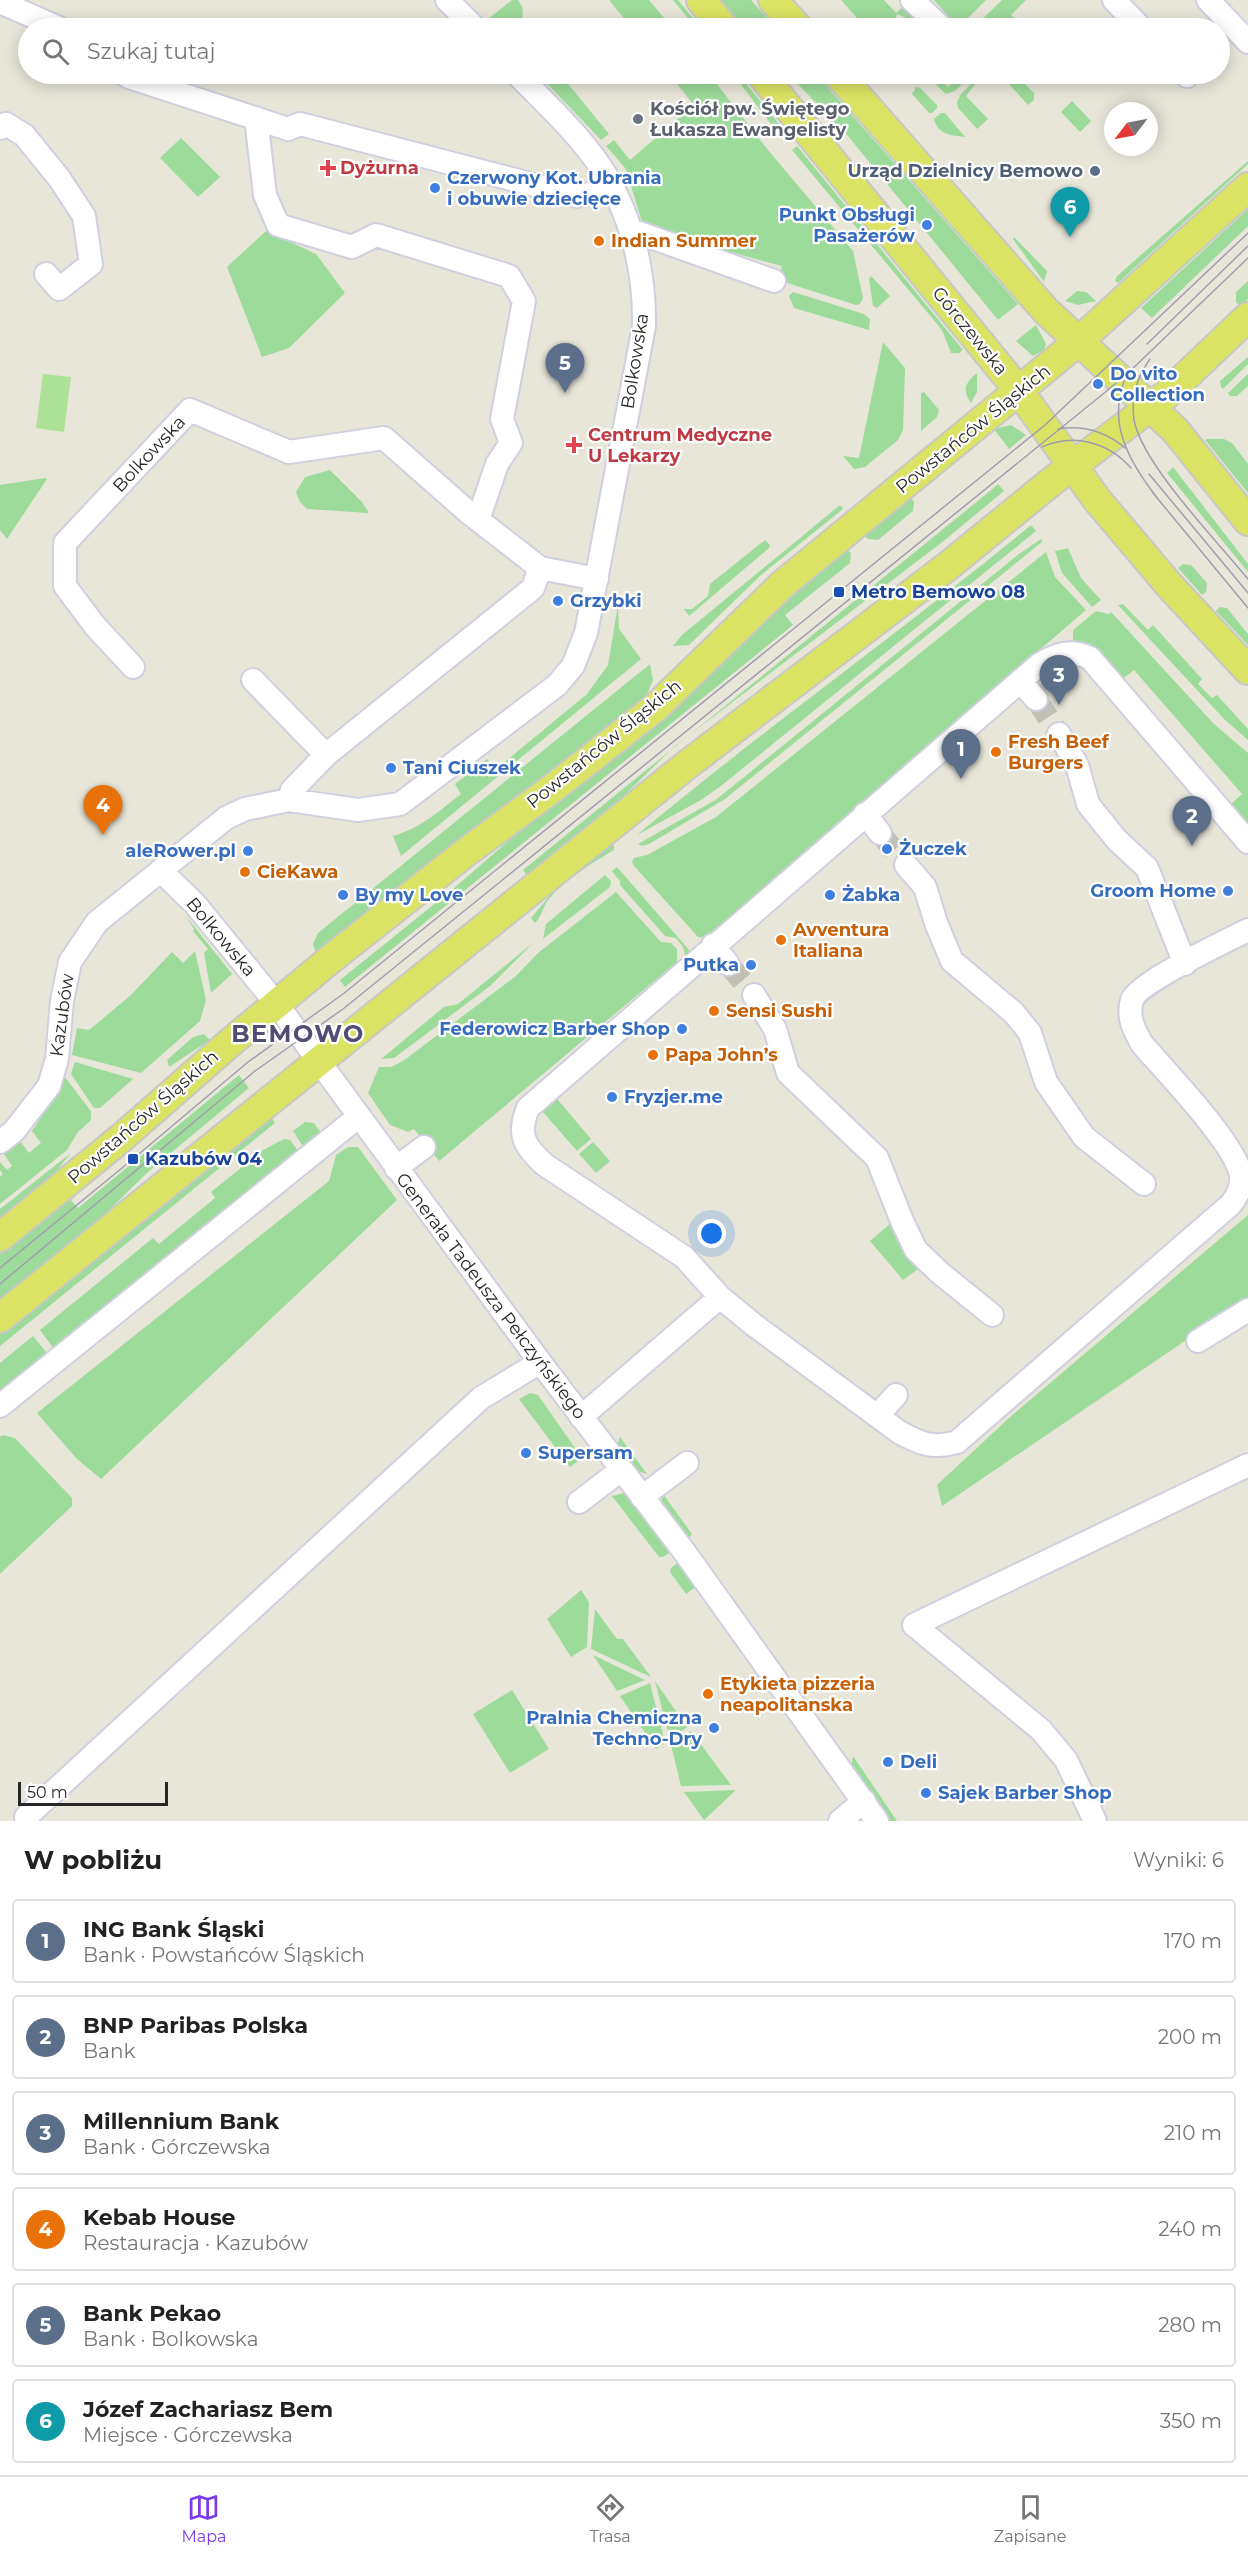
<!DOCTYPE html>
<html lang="pl">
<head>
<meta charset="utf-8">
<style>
  body { margin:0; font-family:Montserrat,sans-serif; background:#f6f6f6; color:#222 }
  .compass { position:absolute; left:1104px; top:102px; width:54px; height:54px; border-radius:50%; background:#fff; box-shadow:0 3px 15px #0003; rotate:238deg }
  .scale { position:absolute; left:18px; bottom:15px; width:150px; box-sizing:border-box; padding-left:6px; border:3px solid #272727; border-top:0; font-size:16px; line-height:21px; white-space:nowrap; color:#272727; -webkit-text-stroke:4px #fff; paint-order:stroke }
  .you { position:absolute; left:712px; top:1234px; width:21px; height:21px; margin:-15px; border:4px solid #fff; border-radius:50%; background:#1a73e8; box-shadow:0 0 0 9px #1a73e833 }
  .badge { display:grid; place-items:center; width:39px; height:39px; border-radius:50%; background:#7c3aed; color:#fff; font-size:20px; font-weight:700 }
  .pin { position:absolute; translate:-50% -50px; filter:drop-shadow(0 2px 3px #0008) }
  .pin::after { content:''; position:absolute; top:32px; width:21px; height:18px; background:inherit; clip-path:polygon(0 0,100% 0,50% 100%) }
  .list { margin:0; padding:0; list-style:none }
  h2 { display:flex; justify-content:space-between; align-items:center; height:78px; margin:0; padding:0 24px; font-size:26px }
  h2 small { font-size:20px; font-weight:400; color:#767676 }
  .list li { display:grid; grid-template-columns:39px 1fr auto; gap:18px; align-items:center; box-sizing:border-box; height:84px; margin:0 12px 12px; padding:0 12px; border:2px solid #e0e0e0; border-radius:6px }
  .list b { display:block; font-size:22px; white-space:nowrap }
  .list p { margin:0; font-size:20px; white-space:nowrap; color:#767676 }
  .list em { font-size:20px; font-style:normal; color:#767676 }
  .icon { flex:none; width:33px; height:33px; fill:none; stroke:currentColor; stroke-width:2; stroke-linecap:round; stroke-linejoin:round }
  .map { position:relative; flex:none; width:1248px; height:1821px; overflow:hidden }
  .search { position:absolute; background:#fff; box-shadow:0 3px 15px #0003; left:18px; right:18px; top:18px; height:66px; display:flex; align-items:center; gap:15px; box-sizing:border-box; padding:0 21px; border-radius:33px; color:#767676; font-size:22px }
  .sheet { height:654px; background:#fff }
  nav { display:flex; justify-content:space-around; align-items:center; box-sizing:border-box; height:84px; border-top:2px solid #e0e0e0; background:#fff; font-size:16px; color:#767676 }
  nav a { display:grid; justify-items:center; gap:3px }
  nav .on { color:#7c3aed }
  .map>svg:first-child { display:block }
  .green { fill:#9ddb9a }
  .pitch { fill:#ace196 }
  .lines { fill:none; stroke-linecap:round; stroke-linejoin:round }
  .minor-tunnel { stroke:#c1c0b5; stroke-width:22; stroke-dasharray:22 11; stroke-linecap:butt }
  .minor-casing { stroke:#d0cfdf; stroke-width:26 }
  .major-casing { stroke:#c7c7c7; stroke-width:32 }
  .minor { stroke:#fff; stroke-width:22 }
  .major { stroke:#dbe364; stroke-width:28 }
  .tram { stroke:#a09db0; stroke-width:1.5 }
  .worship-dot { fill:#6b7280; stroke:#fff; stroke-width:2 }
  .health-dot { fill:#e0444e; stroke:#fff; stroke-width:2 }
  .service-dot { fill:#5c6f8a; stroke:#fff; stroke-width:2 }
  .shop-dot { fill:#3f7fe0; stroke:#fff; stroke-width:2 }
  .food-dot { fill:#e8710a; stroke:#fff; stroke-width:2 }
  .transit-dot { fill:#1a4fb4; stroke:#fff; stroke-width:2 }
  .labels { text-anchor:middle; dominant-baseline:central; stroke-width:4.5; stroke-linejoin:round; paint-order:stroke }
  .worship-label { font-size:18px; font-weight:bold; fill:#5b616d; stroke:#fff; text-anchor:start }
  .health-label { font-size:18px; font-weight:bold; fill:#be3a42; stroke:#fff; text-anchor:start }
  .service-label { font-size:18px; font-weight:bold; fill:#4e5e75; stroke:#fff; text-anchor:end }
  .shop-label { font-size:18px; font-weight:bold; fill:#366cbe; stroke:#fff; text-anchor:start }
  .food-label { font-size:18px; font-weight:bold; fill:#c56008; stroke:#fff; text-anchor:start }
  .street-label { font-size:18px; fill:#272727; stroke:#fff }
  .transit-label { font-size:18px; font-weight:bold; fill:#164399; stroke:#fff; text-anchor:start }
  .district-label { font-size:24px; font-weight:bold; letter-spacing:1.5px; fill:#504c72; stroke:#fff }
</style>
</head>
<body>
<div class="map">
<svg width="1248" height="1821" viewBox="0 0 1248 1821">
  <rect width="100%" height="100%" fill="#e8e6d9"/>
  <path class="green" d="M512,0H518C526,10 524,20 514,28H496L487,20Z
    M609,0H649L665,19L654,27L632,28Z
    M673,0H678L701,28H696Z
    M721,0H751L776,28H745Z
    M841,0H884L896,13L907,3L911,11V20L897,14L892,28H866Z
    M934,0H986L960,26L956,25Z
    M1002,0H1026L1011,15L1019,23L1017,28H973Z
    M538,74H560L609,134L601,140Z
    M669,74H709L768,150L853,251L863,298L860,304L856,305L778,280L782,266L644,229L626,169L606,146L614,140L630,160L694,105Z
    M733,74H738L789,136L783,140Z
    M788,74H816L1018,304L998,320L848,136Z
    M930,74L937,75L948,87L963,74H973L955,91L946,94L928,77Z
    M982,74H988L976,83L966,96L988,119L977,129L958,108L957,102L961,94Z
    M1000,74H1015L1034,93V100L1028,105Z
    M916,87L920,88L937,105V108L932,113H929L912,94Z
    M1072,101L1091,121L1080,132L1061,112Z
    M941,113H945L965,137C951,135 938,135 934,119Z
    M181,138L220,177L198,197L160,158Z
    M797,146L963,350L959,353H951L942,330L792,150Z
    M1248,161V164L1118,283L1115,281L1117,276Z
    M1248,209V226L1152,318L1141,308Z
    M266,231L316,254L345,293L289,348L262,357L227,267Z
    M1014,237L1047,271L1044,282L1013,239Z
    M871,276L890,296L877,308L873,306L869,279Z
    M1248,281V299L1241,307L1236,302V292Z
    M1077,291L1086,292L1096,301L1078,305L1065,301Z
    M793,292L864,314L870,319L869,330L794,308L789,296Z
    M1036,325L1046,344L1044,350L1033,356L1016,341Z
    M883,342L905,368L903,430L898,440L865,467L854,469L843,456L859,458Z
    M1248,357V364L1223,389L1221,387L1220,381Z
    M977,373V392L971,403C962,390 965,383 977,373Z
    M1248,374V386L1237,396H1230L1228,393Z
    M924,392L939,410L937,417L921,431V393Z
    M1011,425L1026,435L1009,449L994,429Z
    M1207,439H1224L1232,443L1248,464V493L1205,440Z
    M1173,467L1248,564V572L1167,473Z
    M330,470L362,502L369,513L307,509L300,502L296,492L305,477Z
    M45,478L47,479L7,539L0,530V485Z
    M998,484L1004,491L945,540L675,746L606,813L528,877L523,870L990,491Z
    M910,496L914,502L913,511L878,540L868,539L863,534Z
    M840,505L843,509L761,575L689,645L673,646L682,635Z
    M1031,525L1036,531L721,786L701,800L637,835C765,728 902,631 1031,525Z
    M1041,539L1042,542L725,799L649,844L642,846L638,844L717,799L1019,554Z
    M765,540L770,545L769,548L689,616L684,609H692L708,596L710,584Z
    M846,548L851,553L850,563L785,615L793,625L345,987L340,980L453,889Z
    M1068,548L1081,578L1101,600L1092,607L1062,573L1055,551Z
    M1046,552L1055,577L1086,610L705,938L698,937L634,866L632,862L634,858L647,855L716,817Z
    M1183,564L1191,565L1207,583L1206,592L1202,595L1178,568Z
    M1123,604L1148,630L1153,625L1202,679L1198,684L1212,698L1217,695L1248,729V740L1224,719L1118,605Z
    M618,605L619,629L641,659L401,856L393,836C421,828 439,811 461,794L455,784L487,759L495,770L587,694L608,665Z
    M1220,607L1227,608L1248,634V645L1216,611Z
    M1096,611L1109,614L1111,612L1214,724L1248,753V828L1229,806L1242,794L1134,670L1120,681L1073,645V630Z
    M650,664L653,680L646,697L586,746L416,873L316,954L313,944L318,933Z
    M614,841V850C592,863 565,879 549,899C543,906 542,916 535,923L531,918L557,887Z
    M617,867L690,951L685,956L683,947L676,938L665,936L620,885V881L612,871Z
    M605,875L611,881L610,887L543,939L546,924Z
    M616,892L661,942L671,943L677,949V962L439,1161L414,1129L408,1132L390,1125L368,1093L379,1067H391L403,1061L516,976L538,953Z
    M185,915L232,974L211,993L204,953L208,949L193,931L194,929Z
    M533,943L490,986L394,1058L381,1059L444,1007L458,1004Z
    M195,951L206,1000L200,1021L141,1073L72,1055L77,1028L89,1030L131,995L172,952L183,963Z
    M204,1034L210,1040L169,1067L167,1060L193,1037Z
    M75,1062L133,1079L100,1108H94L71,1074Z
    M239,1075L249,1088L148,1172L90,1229L0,1301V1254L69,1198L78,1208Z
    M64,1076L91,1111V1120L78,1132L67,1150L0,1204V1177L3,1174L0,1170V1162L7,1170L12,1166L4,1154L20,1141L29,1153L41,1143L32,1131L53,1100Z
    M553,1100H558L591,1139L577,1151L542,1111Z
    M270,1116L275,1123L0,1346V1334Z
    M305,1122L314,1123L322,1134L304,1148L293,1131Z
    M284,1139L290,1140L299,1152L54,1349L40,1330L153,1238L159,1244L215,1198L211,1192L263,1150Z
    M593,1142L610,1161L596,1173L579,1154Z
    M348,1147H358L397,1200L101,1479L77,1459L37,1413L329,1181L336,1155Z
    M71,1153L52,1176L0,1219V1209Z
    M1248,1215V1298L942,1506L937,1485L1010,1417Z
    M892,1222L922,1266L903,1280L870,1241Z
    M33,1336L47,1353L0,1390V1363Z
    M530,1393L538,1395L582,1458L570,1467L519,1399Z
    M3,1435L15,1438L72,1498V1506L0,1574V1437Z
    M620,1437L647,1474L637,1471L617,1445Z
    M624,1493L629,1496L672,1551L663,1557H659L612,1496Z
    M663,1494L692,1534L688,1540C678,1528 657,1510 663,1494Z
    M680,1561L697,1586L686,1594L670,1572L671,1568Z
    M581,1590L589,1602L587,1647L571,1657L547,1619Z
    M595,1609L617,1639H623L651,1677L591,1649Z
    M593,1655L645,1680L617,1691Z
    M655,1681L687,1727L670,1740Z
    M650,1683L665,1743L656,1749L620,1696Z
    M512,1690L549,1749L510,1773L473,1714Z
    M691,1731L731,1785L681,1786L671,1745Z
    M853,1756L897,1821H888L851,1767Z
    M734,1790L735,1791L704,1820L684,1792Z"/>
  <path class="pitch" d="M43,374L71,377L64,432L36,428Z"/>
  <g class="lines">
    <path class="minor-tunnel" d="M1036,699L1059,734
      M880,833L906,865
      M728,964L754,995"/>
    <defs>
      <path id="minor" d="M447,0L475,28
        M912,0L942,28
        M1114,0L1141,28
        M1208,0L1248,42
        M0,2L59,28
        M124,74L129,77L288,129L300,124L577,196L614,190
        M1185,74L1187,76
        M256,118L265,195L278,225L352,247L376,235L509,276L524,301L502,419L511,443L497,464L478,520
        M0,128L6,124L24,135L59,178L84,216L91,264L59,289L46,274
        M631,230L774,281
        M133,667L95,626L65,586V543L190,410L289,452L384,438L468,512L540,568L597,579
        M253,680L326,755L533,588L540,568
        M1020,681L1036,699
        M1059,734L1077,765L1088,804L1116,839L1147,868L1185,964
        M289,800L292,790L326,755
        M865,814L880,833
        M1248,842L1090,658C1071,649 1057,654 1040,664L528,1108C517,1135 524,1146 545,1165L684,1257L720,1297L754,1325L899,1432C921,1444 932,1449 957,1442L1230,1205C1237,1197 1242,1188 1241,1176C1237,1145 1165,1071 1142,1044C1134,1030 1127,1017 1132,1000C1138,983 1228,940 1248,930
        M906,865L925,887L936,923L952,961L1014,1013L1030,1033L1046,1082L1084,1137L1144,1184
        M162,872L195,904L276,1003L540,1362L683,1550L877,1821
        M713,945L728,964
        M754,995L775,1029L788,1073L877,1158L902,1221L916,1250L940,1273L992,1315
        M0,1142L14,1131L49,1086L57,1059L62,1001L70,962L97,922L226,818L245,809L289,800L358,810L400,804L557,685L573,666L586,633L644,326C645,270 631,213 600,166C577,132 545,103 517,74
        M396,1168L424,1147
        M1198,1341L1248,1310
        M0,1406L358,1117
        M877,1416L896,1395
        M581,1417L720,1297
        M642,1497L687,1463
        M579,1502L621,1470
        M26,1817L481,1398L540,1362
        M840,1821L864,1801
        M1095,1821L1066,1760L1041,1730L914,1625L1248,1465"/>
      <path id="major" d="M701,0L724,28
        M773,0L798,28
        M761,74L1019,391L1098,501L1169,585L1248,670
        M838,74L1046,311L1175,430L1248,521
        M0,1237L120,1139L232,1041L332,958L465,853L553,788L656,707L783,584L1079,341L1248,187
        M0,1318L688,764L948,566L1051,482L1166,395L1248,317"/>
    </defs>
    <use href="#minor" class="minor-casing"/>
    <use href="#major" class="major-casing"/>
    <use href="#minor" class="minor"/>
    <use href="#major" class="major"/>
    <path class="tram" d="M1147,344L1248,246
      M1150,359C1137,377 1131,398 1134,420C1142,464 1218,542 1248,579
      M1127,374C1105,421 1129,462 1158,499
      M1058,429C1083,425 1106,432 1125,448
      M1042,447C1074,433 1108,442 1131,468
      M1149,474L1248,593
      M1153,493L1248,608
      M0,1268L133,1159L248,1062L343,994L1045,425L1248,233
      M0,1284L255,1071L343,1009L1103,394L1128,373L1248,258"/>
  </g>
  <circle class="worship-dot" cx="638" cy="119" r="6"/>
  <g class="health-dot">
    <path d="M325 159h6v6h6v6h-6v6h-6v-6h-6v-6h6z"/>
    <path d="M571 436h6v6h6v6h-6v6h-6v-6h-6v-6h6z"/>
  </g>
  <circle class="service-dot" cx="1095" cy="171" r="6"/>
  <g class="shop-dot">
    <circle cx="435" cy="188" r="6"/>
    <circle cx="927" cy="225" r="6"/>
    <circle cx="1098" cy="384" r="6"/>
    <circle cx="558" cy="601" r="6"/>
    <circle cx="391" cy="768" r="6"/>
    <circle cx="887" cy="849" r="6"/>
    <circle cx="248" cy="851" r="6"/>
    <circle cx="1228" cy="891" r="6"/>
    <circle cx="343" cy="895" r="6"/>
    <circle cx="830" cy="895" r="6"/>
    <circle cx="751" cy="965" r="6"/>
    <circle cx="682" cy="1029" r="6"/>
    <circle cx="612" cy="1097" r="6"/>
    <circle cx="526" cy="1453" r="6"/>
    <circle cx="714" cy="1728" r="6"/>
    <circle cx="888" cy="1762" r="6"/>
    <circle cx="926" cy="1793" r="6"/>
  </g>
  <g class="food-dot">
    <circle cx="599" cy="241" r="6"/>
    <circle cx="996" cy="752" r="6"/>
    <circle cx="245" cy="872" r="6"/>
    <circle cx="781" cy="940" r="6"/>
    <circle cx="714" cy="1011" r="6"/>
    <circle cx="653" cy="1055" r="6"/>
    <circle cx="708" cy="1694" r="6"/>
  </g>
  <g class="transit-dot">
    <rect x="833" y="586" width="12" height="12" rx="3"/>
    <rect x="127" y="1153" width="12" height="12" rx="3"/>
  </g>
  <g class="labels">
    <g class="worship-label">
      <text x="650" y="109">Kościół pw. Świętego<tspan x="650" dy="21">Łukasza Ewangelisty</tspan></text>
    </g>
    <g class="health-label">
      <text x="340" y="168">Dyżurna</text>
      <text x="588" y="435">Centrum Medyczne<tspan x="588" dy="21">U Lekarzy</tspan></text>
    </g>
    <g class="service-label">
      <text x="1083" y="171">Urząd Dzielnicy Bemowo</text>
    </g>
    <g class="shop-label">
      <text x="447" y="178">Czerwony Kot. Ubrania<tspan x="447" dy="21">i obuwie dziecięce</tspan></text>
      <text x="915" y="215" text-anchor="end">Punkt Obsługi<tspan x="915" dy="21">Pasażerów</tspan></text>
      <text x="1110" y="374">Do vito<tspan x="1110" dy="21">Collection</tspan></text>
      <text x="570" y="601">Grzybki</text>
      <text x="403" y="768">Tani Ciuszek</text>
      <text x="899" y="849">Żuczek</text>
      <text x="236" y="851" text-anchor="end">aleRower.pl</text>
      <text x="1216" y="891" text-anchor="end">Groom Home</text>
      <text x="355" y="895">By my Love</text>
      <text x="842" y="895">Żabka</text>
      <text x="739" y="965" text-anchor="end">Putka</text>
      <text x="670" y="1029" text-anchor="end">Federowicz Barber Shop</text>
      <text x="624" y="1097">Fryzjer.me</text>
      <text x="538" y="1453">Supersam</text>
      <text x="702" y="1718" text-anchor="end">Pralnia Chemiczna<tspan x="702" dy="21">Techno-Dry</tspan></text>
      <text x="900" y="1762">Deli</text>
      <text x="938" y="1793">Sajek Barber Shop</text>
    </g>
    <g class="food-label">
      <text x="611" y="241">Indian Summer</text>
      <text x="1008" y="742">Fresh Beef<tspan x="1008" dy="21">Burgers</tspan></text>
      <text x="257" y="872">CieKawa</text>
      <text x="793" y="930">Avventura<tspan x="793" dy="21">Italiana</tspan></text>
      <text x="726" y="1011">Sensi Sushi</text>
      <text x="665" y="1055">Papa John’s</text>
      <text x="720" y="1684">Etykieta pizzeria<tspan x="720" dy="21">neapolitanska</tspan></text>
    </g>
    <g class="street-label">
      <text transform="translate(970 331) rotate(51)">Górczewska</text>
      <text transform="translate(635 361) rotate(-81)">Bolkowska</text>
      <text transform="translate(973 429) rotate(-39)">Powstańców Śląskich</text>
      <text transform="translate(149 454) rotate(-47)">Bolkowska</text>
      <text transform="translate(604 744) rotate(-39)">Powstańców Śląskich</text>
      <text transform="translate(221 937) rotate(50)">Bolkowska</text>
      <text transform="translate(62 1015) rotate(-82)">Kazubów</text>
      <text transform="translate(143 1117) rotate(-41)">Powstańców Śląskich</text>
      <text transform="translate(491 1296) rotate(53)">Generała Tadeusza Pełczyńskiego</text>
    </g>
    <g class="transit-label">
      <text x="851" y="592">Metro Bemowo 08</text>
      <text x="145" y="1159">Kazubów 04</text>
    </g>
    <g class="district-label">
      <text x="298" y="1033">BEMOWO</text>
    </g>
  </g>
</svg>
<svg class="compass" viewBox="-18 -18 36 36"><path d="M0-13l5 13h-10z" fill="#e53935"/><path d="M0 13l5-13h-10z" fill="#767676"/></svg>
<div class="scale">50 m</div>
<div class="you"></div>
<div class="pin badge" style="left:961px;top:779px;background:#5c6f8a">1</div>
<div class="pin badge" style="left:1192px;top:846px;background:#5c6f8a">2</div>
<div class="pin badge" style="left:1059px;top:705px;background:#5c6f8a">3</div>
<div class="pin badge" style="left:103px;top:835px;background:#e8710a">4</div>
<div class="pin badge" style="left:565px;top:393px;background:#5c6f8a">5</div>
<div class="pin badge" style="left:1070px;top:237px;background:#0f9aa8">6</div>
<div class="search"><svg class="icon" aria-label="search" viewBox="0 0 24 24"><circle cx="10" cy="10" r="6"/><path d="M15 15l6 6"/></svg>Szukaj tutaj</div>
</div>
<section class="sheet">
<h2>W pobliżu<small>Wyniki: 6</small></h2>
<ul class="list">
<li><span class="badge" style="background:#5c6f8a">1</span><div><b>ING Bank Śląski</b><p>Bank · Powstańców Śląskich</p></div><em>170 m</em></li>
<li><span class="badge" style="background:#5c6f8a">2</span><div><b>BNP Paribas Polska</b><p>Bank</p></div><em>200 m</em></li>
<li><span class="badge" style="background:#5c6f8a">3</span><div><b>Millennium Bank</b><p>Bank · Górczewska</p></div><em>210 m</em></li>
<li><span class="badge" style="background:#e8710a">4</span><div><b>Kebab House</b><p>Restauracja · Kazubów</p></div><em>240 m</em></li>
<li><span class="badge" style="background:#5c6f8a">5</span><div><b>Bank Pekao</b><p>Bank · Bolkowska</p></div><em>280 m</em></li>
<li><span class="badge" style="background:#0f9aa8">6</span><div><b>Józef Zachariasz Bem</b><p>Miejsce · Górczewska</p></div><em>350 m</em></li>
</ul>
</section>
<nav>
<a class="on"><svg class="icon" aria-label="map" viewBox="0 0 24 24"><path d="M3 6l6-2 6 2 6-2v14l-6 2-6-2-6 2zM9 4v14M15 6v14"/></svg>Mapa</a>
<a><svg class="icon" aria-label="directions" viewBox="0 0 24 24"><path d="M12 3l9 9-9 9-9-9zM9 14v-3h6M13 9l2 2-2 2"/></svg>Trasa</a>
<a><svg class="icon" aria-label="saved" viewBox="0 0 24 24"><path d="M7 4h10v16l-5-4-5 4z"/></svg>Zapisane</a>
</nav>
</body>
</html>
